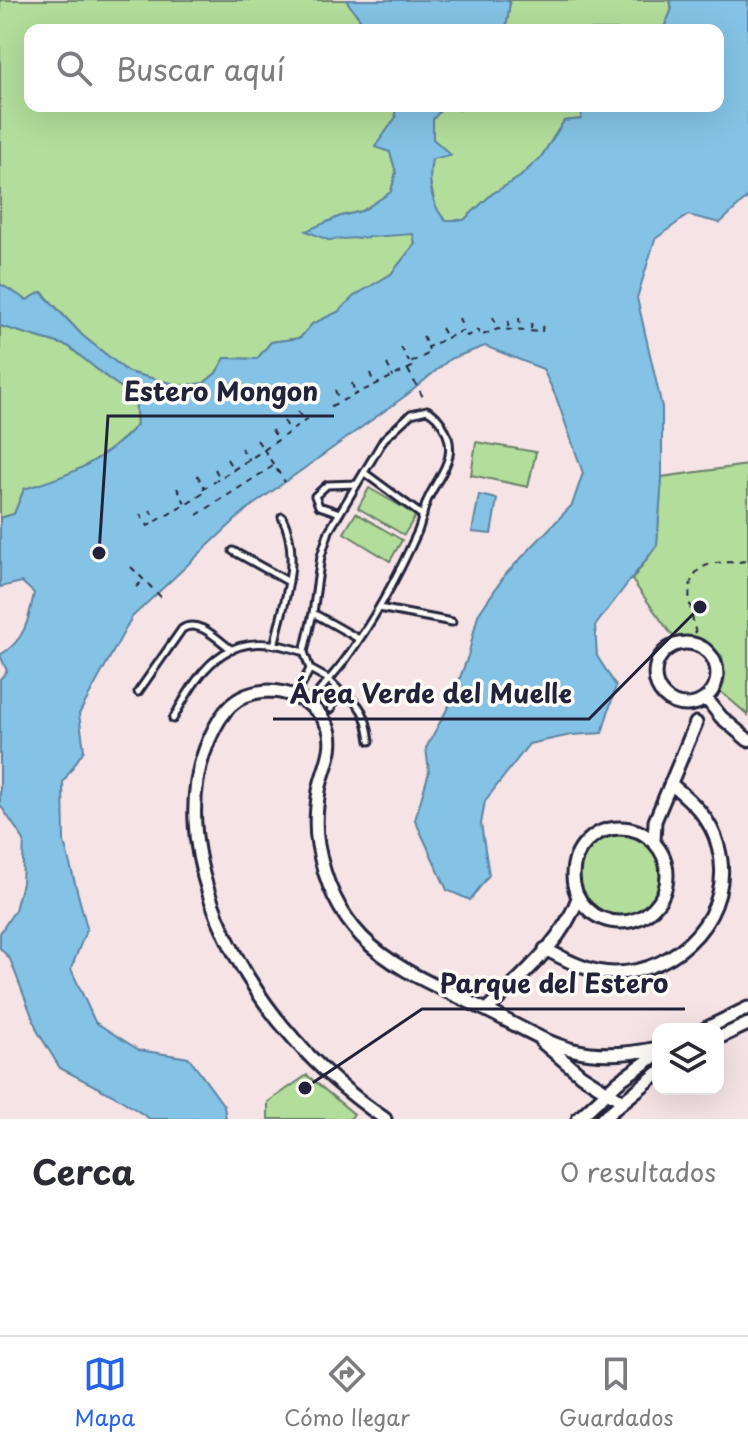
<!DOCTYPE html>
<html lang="es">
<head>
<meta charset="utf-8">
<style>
  body { margin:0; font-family:"Playpen Sans",sans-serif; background:#f7f7f7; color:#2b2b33 }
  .controls { position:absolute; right:24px; bottom:24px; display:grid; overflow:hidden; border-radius:16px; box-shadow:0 8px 32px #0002 }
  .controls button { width:72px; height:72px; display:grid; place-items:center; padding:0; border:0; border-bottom:2px solid #e1e1e2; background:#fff; color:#2b2b33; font:40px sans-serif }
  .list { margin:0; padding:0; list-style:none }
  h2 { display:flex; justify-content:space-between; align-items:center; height:104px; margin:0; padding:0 32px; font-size:34px }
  h2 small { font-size:26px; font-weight:400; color:#7c7c81 }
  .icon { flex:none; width:44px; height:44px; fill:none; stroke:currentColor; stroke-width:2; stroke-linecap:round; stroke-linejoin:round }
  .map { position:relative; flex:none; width:748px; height:1119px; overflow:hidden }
  .search { position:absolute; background:#fff; box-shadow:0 8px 32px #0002; left:24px; right:24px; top:24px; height:88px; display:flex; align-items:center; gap:20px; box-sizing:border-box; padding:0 28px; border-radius:16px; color:#7c7c81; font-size:30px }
  .sheet { height:216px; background:#fff }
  nav { display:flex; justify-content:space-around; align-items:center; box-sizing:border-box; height:112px; border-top:2px solid #e1e1e2; background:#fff; font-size:22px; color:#7c7c81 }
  nav a { display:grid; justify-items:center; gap:4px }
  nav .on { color:#2563eb }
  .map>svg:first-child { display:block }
  .green { fill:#b2dd9a; stroke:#6a806a; stroke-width:2 }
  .water { fill:#84c3e5; stroke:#5d83a1; stroke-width:2 }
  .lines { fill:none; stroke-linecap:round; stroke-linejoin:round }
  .lane-casing { stroke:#22223b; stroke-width:11 }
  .street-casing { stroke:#22223b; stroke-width:17 }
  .path { stroke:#22223b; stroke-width:2; stroke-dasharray:6 6; stroke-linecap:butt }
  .lane { stroke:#fdfcf7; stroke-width:5 }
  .street { stroke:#fdfcf7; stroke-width:11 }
  .leader { fill:none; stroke:#22223b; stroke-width:3 }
  .callout-dot { fill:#22223b; stroke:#fdfcf7; stroke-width:3 }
  .callout-label { font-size:26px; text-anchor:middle; font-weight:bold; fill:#22223b; stroke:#fdfcf7; stroke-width:7; stroke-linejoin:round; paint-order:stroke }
</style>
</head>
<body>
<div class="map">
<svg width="748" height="1119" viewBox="0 0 748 1119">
  <rect width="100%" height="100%" fill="#f5e3e5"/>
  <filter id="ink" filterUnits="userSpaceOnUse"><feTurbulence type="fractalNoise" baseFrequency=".0125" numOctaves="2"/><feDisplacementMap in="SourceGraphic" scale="16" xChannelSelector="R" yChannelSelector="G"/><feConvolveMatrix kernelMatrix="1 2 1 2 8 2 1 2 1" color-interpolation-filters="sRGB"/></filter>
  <g filter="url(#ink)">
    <path class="green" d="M0,0H346L363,23L361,30H30V106H394L396,117L376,147L390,152L396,172L391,192L362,211L341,216L307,231L414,234L415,244L391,274L354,297L338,312L312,324L300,338L271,342L257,359L225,358L216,373L204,383L182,386L128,372L83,336L42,292L27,300L0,284Z
      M505,0H670L672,9L663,30H508L506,29L510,2Z
      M444,106L460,110L466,106H583L582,119L564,121L541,157L520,177L492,194L464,220H445L436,209L429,177L433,119Z
      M0,326L68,346L109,379L135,397L137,425C101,462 74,475 24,489L14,514L0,518Z
      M476,442L536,452L528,487L471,475Z
      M748,465V715L720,691L725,676L722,656C706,643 694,632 674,638L632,580L657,545L662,477Z
      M369,488L416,515L404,535L358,508Z
      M356,513L402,540L390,561L344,533Z
      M573 875a47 47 0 1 1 94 0a47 47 0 1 1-94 0Z
      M307,1075L354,1114L350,1119H268V1102Z"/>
    <path class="water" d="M346,0H505L510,2L506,29L508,30H361L363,23Z
      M670,0H748V197L720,223L688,215L655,239L637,298L662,407V477L657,545L595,626L597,656L616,686L602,733L571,735L529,744L485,801L481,824L489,875L470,900L447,890L415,820L429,772L426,748L451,702L468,656L478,615L505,575L572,505L583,473L556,397L543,369L485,346L450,359L408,394L246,510L132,617L79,714L84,750L63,782L64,842L87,928L71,969L95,1022L139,1050L189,1058L224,1106L226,1119H150L118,1098L60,1068L38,1032L10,959L0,948V933L15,910L22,883L24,840L0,805V679L7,671L0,655C25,641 29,619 34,593L22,582L0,587V518L14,514L24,489C72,475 102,462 137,425L135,397L109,379L68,346L0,326V284L27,300L41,292L83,336L128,372L182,386L204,383L216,373L225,358L257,359L271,342L300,338L312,324L338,312L354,296L391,274L415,244L413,234L328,240L306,231L341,216L362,211L391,192L396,172L390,152L375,147L396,117L394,106H444L433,119V139L451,155L432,159C428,181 430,203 445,220H464L492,194L520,177L541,157L564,121L581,119L583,106H718V30H663L672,9Z
      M479,495L497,499L491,534L472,532Z"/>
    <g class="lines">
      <defs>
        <path id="lane" d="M366,474L423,516
          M340,513L319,506L315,496L327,485L357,484
          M233,551L289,582
          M379,608L452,622
          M313,613L359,639
          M275,642C284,601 302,557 282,517
          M138,692L182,629C198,618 218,640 232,650
          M339,693C362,700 367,719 370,741
          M296,696L310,669
          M310,704C320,688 334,675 345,660C374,620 398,576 418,531C422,521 423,511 427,501C438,475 460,458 444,428C440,420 435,414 427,410L411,414L384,439L329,531L321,556L313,613L304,652L310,669L328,679L338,689L331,709
          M173,719C205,659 232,627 304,652"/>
        <path id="street" d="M655 674a31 31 0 1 1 62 0a31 31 0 1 1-62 0Z
          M706,698L721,717L748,740
          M573 875a47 47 0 1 1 94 0a47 47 0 1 1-94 0Z
          M654,842L655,821L696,723
          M545,949C566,960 589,973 614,973C678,973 737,913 718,846C711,819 693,802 671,784
          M487,1010C519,978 563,942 578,898
          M705,1029L748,1008
          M718,1038L748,1024
          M542,1042L581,1075L622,1101
          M385,1119C352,1096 320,1069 294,1039C228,966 166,838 209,740C221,712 235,692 269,691C292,691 318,705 328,727C337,748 322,771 319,791C316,809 315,828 318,845C324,879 338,912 362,937C395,971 444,989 486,1010C515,1024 543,1042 574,1050C602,1057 630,1054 658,1048
          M578,1119L619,1081L658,1054
          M602,1119L658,1073"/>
      </defs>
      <use href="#lane" class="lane-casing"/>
      <use href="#street" class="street-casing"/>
      <path class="path" d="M493,317L497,327
        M459,318L463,328
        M519,318L520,329
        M508,327L509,316
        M441,328L446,337
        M531,329L532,318
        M423,336L427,346
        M401,347L409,362
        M387,364L393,377
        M408,370L423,397
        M370,373L374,384
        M352,383L355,393
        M335,390L339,400
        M331,406L412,367L410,363L430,353L428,347L464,330L467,336L478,330L480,336L498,329L542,332L543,320
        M298,412L304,421
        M284,421L290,430
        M272,430L278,439
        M257,440L264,450L309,418
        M241,448L250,460
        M227,459L234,471
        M215,469L220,479
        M197,475L205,488
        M177,488L185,503
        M150,510L156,520
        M140,514L148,526L195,499L202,494L200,491L205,488L264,450L285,482
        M197,515L273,466
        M131,567L162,598
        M136,587L144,580
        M698,645C694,617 673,570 716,563C727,561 737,564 748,560"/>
      <use href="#lane" class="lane"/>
      <use href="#street" class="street"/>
    </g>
  </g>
  <path class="leader" d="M99 553L108 416H334M700 607L589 719H273M305 1088L422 1009H685"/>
  <g class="callout-dot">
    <circle cx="99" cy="553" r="8"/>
    <circle cx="700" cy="607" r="8"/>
    <circle cx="305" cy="1088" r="8"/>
  </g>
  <g class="callout-label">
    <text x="221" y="401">Estero Mongon</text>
    <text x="431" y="703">Área Verde del Muelle</text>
    <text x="554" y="993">Parque del Estero</text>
  </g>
</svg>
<div class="controls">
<button><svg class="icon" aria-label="layers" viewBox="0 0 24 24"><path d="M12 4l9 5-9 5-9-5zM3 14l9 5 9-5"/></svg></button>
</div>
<div class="search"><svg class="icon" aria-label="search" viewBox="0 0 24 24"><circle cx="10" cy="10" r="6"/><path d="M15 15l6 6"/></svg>Buscar aquí</div>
</div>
<section class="sheet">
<h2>Cerca<small>0 resultados</small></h2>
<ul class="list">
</ul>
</section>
<nav>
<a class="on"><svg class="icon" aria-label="map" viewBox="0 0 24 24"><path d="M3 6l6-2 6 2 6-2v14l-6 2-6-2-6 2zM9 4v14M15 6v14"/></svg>Mapa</a>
<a><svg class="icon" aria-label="directions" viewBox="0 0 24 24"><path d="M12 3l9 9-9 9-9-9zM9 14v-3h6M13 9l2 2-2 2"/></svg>Cómo llegar</a>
<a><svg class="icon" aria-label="saved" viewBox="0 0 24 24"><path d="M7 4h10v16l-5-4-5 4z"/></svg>Guardados</a>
</nav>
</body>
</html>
